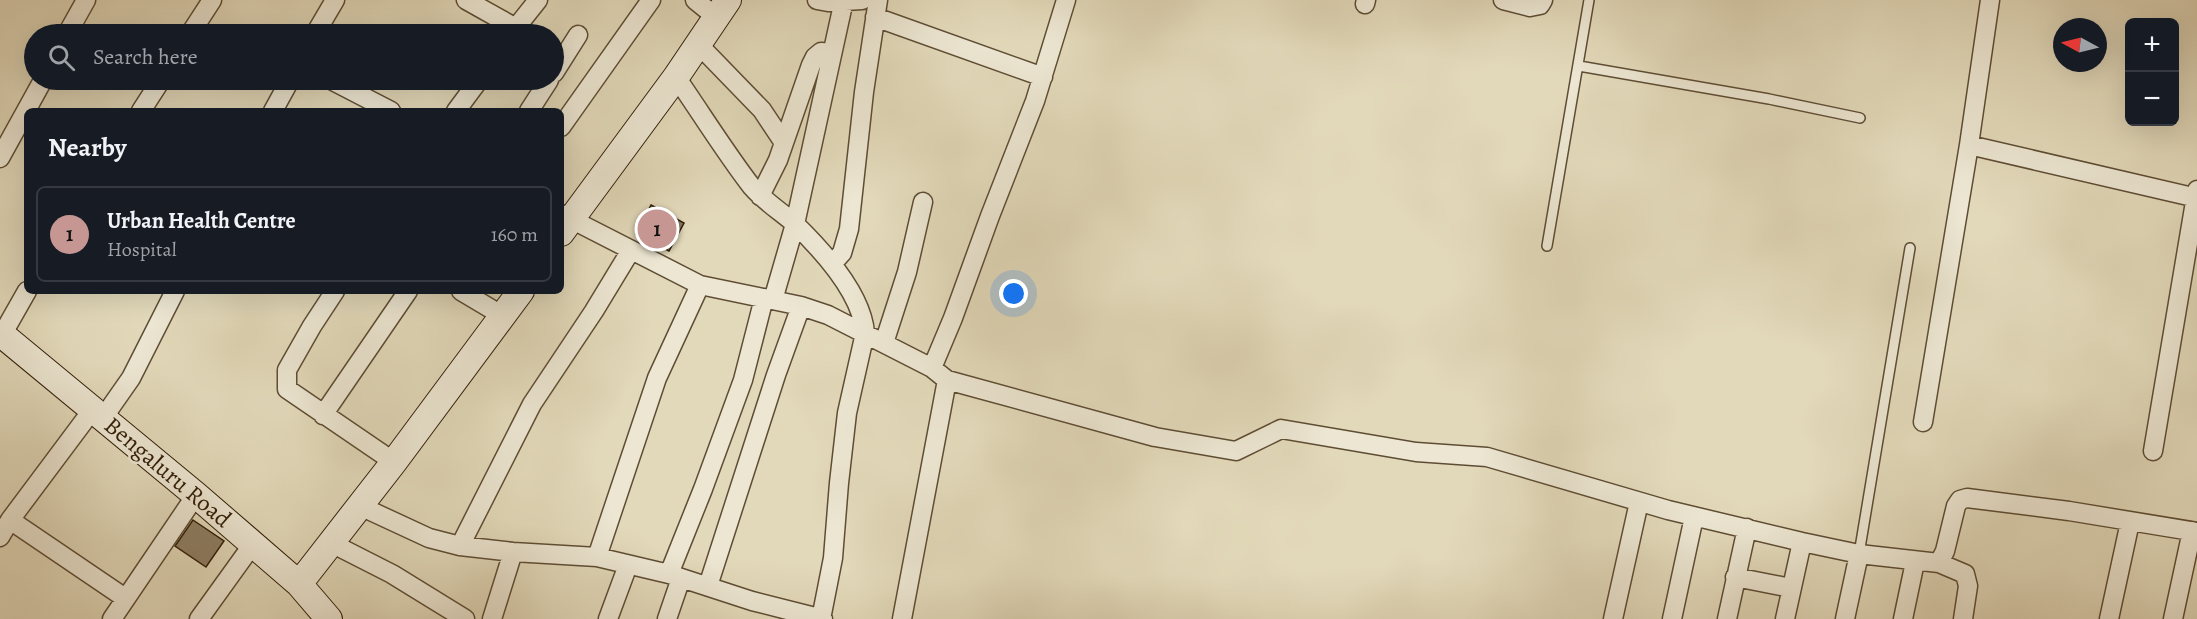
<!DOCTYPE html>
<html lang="en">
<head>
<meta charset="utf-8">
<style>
  body { margin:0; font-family:Alegreya,serif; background:#242831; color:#f1f3f6 }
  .controls { position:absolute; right:18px; top:18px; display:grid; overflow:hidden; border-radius:9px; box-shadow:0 6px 24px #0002 }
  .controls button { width:54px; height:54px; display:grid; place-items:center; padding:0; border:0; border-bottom:2px solid #363941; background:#171b24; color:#f1f3f6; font:30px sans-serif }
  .compass { position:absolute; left:2053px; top:18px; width:54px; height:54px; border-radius:50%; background:#171b24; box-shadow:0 6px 24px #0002; rotate:277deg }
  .you { position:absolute; left:1014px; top:294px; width:21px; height:21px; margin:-15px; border:4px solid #fff; border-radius:50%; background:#1a73e8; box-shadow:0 0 0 9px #1a73e833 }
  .badge { display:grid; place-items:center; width:39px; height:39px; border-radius:50%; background:#c59692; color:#111; font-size:20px; font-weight:700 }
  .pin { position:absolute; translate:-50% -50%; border:3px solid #fff; box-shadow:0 2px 6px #0006 }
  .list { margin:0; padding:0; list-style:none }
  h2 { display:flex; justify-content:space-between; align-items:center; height:78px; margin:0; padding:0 24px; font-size:26px }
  h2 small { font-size:20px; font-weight:400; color:#9ea1a6 }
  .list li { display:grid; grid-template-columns:39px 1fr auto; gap:18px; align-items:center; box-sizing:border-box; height:96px; margin:0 12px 12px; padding:0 12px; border:2px solid #363941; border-radius:9px }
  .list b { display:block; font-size:22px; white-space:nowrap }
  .list p { margin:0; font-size:20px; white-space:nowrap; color:#9ea1a6 }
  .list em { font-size:20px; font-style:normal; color:#9ea1a6 }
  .icon { flex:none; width:33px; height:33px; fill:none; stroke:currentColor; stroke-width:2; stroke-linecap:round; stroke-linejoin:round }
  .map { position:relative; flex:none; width:2197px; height:619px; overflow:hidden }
  .search { position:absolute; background:#171b24; box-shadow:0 6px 24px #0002; left:24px; top:24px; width:540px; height:66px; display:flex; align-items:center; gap:15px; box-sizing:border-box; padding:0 21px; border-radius:33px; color:#9ea1a6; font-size:22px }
  .panel { position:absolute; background:#171b24; box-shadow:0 6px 24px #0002; left:24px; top:108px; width:540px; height:186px; border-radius:9px }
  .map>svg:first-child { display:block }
  .building { fill:#8e7f65; stroke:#321e08; stroke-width:1.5 }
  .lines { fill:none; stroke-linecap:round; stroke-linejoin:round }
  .lane-casing { stroke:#5e4d34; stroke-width:12 }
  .street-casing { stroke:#5e4d34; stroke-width:21 }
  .secondary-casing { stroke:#321e08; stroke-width:28 }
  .lane { stroke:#ece6d2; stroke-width:9 }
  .street { stroke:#ece6d2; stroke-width:18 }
  .secondary { stroke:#ece6d2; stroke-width:26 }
  .labels { text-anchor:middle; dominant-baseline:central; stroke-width:5; stroke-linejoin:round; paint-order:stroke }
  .street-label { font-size:24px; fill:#321e08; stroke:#ece6d2 }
</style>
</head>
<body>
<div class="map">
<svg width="2197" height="619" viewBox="0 0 2197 619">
  <rect width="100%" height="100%" fill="#e2d9ba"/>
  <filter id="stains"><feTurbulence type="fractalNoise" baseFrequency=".00333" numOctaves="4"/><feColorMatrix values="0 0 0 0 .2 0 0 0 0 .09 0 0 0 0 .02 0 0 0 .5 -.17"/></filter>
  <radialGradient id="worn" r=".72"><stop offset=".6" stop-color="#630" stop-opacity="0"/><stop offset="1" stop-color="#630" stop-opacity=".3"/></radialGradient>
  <path class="building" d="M651,205L684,223L669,251L636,234Z
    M193,520L224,541L206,567L175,546Z"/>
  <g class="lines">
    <defs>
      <path id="lane" d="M1579,66L1769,99L1860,118
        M1547,246L1589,0
        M1859,554L1910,248"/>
      <path id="street" d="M466,0L516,28
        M695,0L716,17
        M817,0L828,2L862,0
        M1503,0L1530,7L1540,5L1543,0
        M1365,4L1366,0
        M875,17L1043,77
        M67,34L86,0
        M190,34L212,0
        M315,34L335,0
        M511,34L538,0
        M698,44L762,110L784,143
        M554,73L578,35
        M676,77C701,113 725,152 752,187C764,201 780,211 794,223C822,250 862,293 865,333L847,413L839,483L833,558L821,619
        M331,80L391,111
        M141,111L161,80
        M273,111L290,80
        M456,111L479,80
        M529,111L549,80
        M561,127L651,0
        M1969,145L2197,198
        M0,158L43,80
        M760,196L778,160L811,65L815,57L821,52L832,53
        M561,214L700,285L801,306L828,315L932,368L947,380L902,619
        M832,264L842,253L849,229L864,92L878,0
        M335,291L312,326L287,370V389L394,462
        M461,291L503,316
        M773,300L795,224L844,0
        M2,335L27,291
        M884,343L907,272L923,202
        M932,368L953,318L990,216L1035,101L1066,0
        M947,380L1155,437L1236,451L1281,429L1416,452L1487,457L1668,510L1802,542L1859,554L1939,563L1945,551L1956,506L1960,500L1967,498L2069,511L2197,532
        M93,409L10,520L125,598
        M323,415L408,291
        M103,418L131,378L175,291
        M1923,422L1969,145L1990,0
        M2153,451L2197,190
        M360,506L429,538L460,546L513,552L597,557L669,574L752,601L823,619
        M0,537L10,520
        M331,543L392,574L465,619
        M460,546L532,404L594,311L631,250
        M597,557L657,378L700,285
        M1939,563L1965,574L1968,586L1963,619
        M669,574L703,489L743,380L764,298
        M1735,577L1791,588
        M708,586L776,375L801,306
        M112,619L196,495
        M199,619L253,544
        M492,619L513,552
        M608,619L628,565
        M667,619L681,578
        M1613,619L1639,502
        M1672,619L1694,517
        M1727,619L1747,528
        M1785,619L1802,542
        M1845,619L1859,554
        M1903,619L1915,562
        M2109,619L2130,522
        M2173,619L2192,531"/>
      <path id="secondary" d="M561,233L676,77L728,0
        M0,333L196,495L299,584L329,619
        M299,584L394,462L521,291"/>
    </defs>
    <use href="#lane" class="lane-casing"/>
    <use href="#street" class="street-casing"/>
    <use href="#secondary" class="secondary-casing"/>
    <use href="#lane" class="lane"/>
    <use href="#street" class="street"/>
    <use href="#secondary" class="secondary"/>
  </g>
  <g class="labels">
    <g class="street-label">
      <text transform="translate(168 472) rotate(40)">Bengaluru Road</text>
    </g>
  </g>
  <rect width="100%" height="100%" filter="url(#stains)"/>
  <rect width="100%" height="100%" fill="url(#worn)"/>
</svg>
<div class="controls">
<button>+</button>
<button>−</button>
</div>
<svg class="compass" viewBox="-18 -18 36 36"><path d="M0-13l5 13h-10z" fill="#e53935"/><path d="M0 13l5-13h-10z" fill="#9ea1a6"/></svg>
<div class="you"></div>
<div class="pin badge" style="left:657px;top:229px">1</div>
<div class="search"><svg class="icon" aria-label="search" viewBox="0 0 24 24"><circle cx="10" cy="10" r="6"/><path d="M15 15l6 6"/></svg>Search here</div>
<section class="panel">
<h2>Nearby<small></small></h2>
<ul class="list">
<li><span class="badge">1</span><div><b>Urban Health Centre</b><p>Hospital</p></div><em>160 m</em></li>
</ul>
</section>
</div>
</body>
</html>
